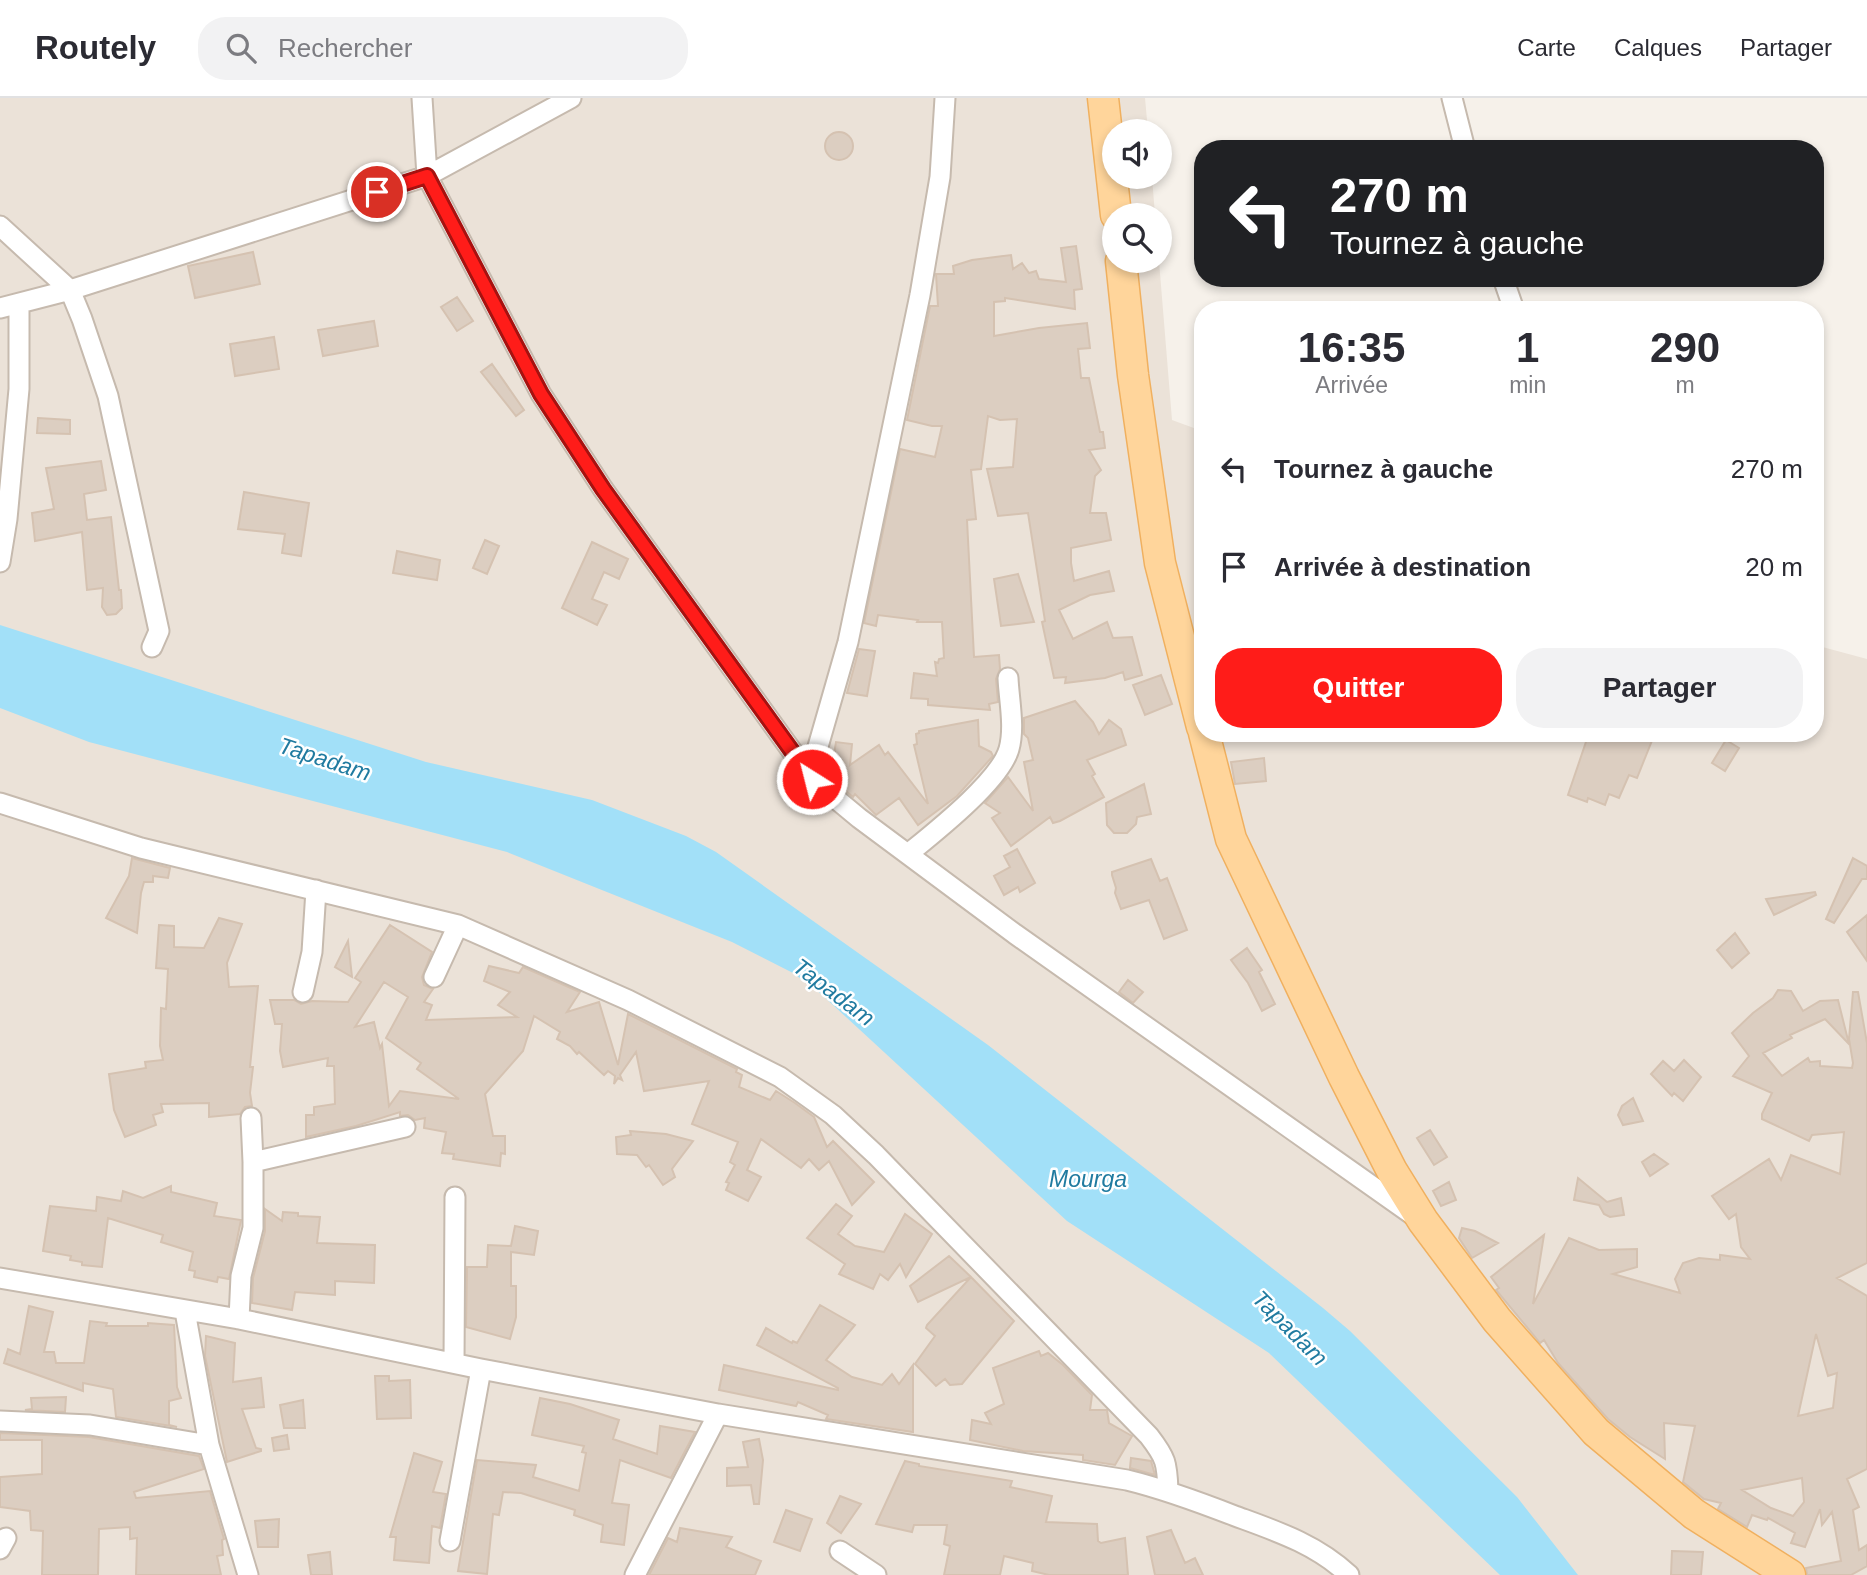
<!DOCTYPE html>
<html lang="fr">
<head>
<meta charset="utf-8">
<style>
  :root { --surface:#fff; --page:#f2f2f3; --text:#2b2b33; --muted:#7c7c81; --line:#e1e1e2; --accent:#ff1c19 }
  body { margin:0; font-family:Helvetica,sans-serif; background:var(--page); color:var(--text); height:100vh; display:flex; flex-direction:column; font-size:26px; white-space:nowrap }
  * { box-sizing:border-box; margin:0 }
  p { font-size:23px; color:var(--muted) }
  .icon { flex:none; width:38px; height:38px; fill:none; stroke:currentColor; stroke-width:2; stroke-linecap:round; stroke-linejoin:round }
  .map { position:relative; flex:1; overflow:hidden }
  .details { position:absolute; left:1194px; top:203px; width:630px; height:441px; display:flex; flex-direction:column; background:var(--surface); border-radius:28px; box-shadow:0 4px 10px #0003 }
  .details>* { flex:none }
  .hud { position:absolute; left:1194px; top:42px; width:630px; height:147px; border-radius:28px; box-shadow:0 4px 10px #0003; background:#202124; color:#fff; overflow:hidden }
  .buttons { position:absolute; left:1102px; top:21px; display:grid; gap:14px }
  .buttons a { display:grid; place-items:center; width:70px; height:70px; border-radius:50%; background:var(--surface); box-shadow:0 4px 10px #0003; font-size:35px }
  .pin { position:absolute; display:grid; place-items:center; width:60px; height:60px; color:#fff; margin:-30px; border:4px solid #fff; border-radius:50%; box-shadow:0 2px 7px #0007 }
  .me { position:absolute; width:77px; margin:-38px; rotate:324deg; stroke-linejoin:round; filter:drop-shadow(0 0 5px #0008) }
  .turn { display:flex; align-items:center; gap:24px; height:147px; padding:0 21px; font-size:32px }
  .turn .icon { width:91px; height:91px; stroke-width:2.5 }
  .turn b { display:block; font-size:49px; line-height:60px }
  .eta { display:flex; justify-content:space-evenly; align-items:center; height:119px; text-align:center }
  .eta b { font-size:42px; font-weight:600; line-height:49px }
  .cta { display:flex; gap:14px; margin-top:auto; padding:14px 21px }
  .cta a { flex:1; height:80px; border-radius:28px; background:var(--accent); color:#fff; font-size:28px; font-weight:600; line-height:80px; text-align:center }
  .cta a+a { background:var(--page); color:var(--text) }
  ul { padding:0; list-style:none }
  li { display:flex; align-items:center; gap:21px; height:98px; padding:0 21px }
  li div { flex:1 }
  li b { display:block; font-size:26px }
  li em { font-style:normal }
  header { display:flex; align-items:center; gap:42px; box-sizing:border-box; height:98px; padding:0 35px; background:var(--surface); border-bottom:2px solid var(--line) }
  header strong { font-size:33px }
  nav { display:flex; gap:38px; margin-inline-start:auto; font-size:24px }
  .search { width:490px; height:63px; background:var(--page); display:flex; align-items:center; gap:18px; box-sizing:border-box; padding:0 24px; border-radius:28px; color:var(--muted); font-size:26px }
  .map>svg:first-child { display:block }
</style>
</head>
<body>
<header>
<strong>Routely</strong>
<div class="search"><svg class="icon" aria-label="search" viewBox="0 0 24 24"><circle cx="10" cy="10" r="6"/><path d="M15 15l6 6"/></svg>Rechercher</div>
<nav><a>Carte</a><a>Calques</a><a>Partager</a></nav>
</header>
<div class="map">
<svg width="1867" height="1477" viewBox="0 0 1867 1477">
  <rect width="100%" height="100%" fill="#f6f1ea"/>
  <path fill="#ebe2d8" d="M0,0H1145L1148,33H1115V79H1152L1155,117H1115V163H1159L1172,322L1202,333V635H1815V547L1867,561V1477H0Z"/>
  <path fill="#a2e0f8" d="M0,527L426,664L592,702L686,738L716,754L988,947L1323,1210L1350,1233L1517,1399L1578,1477H1500L1269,1255L1067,1123L820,895L793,875L732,844L507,754L89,644L0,610Z"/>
  <path fill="#dccec1" stroke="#d5c2b1" stroke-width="2" fill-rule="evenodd" d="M825 48a14 14 0 1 1 28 0a14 14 0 1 1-28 0Z
    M1076,148L1082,191L1074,192L1075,211L1005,200V203L994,204V238L1039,230L1087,225L1090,250L1078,251L1081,280H1089L1100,334H1103L1105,350L1089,352L1101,372L1095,378L1090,415H1106L1111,442L1071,450V465L1074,483L1109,473L1114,493L1090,497L1059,512L1073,541L1107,524L1113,540L1132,539L1142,577L1125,582L1123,574L1105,580L1065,585L1066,579L1054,580L1042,524L1045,523L1028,415L998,418L987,371L1013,369L1017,321L1000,322L988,318L981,371L971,372L976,421L967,422L974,559L999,557L1000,571L996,581L998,604L989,606L990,612L928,607V601L911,600L914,575L937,578L935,564L938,565L939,561L944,560L942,524H917L918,522L878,517L876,528L864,525L900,351L935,359L942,328H932L907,322L930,208H938L936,176H954L953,168L972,162L1011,157L1013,171L1022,165L1029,175L1036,173L1039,181L1066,184L1061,150Z
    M253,154L260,186L195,200L188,168Z
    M457,199L473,223L457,233L441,209Z
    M374,223L378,248L323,258L318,232Z
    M274,239L279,271L235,278L230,246Z
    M492,266L524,312L516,318L481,274Z
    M38,320L70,322V336L37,335Z
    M101,363L106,392L84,396L87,422L111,419L119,492H121L122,510L116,516L107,517L102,509L103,490L87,492L82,434L35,443L32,415L54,411L46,370Z
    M244,394L309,405L301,458L282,455L285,436L238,431Z
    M485,442L499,448L487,476L473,470Z
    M592,444L628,461L619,481L604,474L592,501L607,507L597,527L562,510Z
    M397,453L440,462L437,482L393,475Z
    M1018,476L1034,524L1001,528L994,481Z
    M859,551L875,553L867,598L847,595Z
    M1161,577L1172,606L1145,617L1133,587Z
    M1075,603L1093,624L1099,636L1109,622L1121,631L1126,647L1087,662L1095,676L1092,678L1104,699L1060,723L1053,725L1050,719L1011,748L992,720L1000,715L985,705L1008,679L1033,713L1024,664L1033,662L1028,640L1024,636V620Z
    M978,622L979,648L991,654L993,658L957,698L918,727L899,700L876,717L855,696L853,699L830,680L836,644L852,646L850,667L879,647L885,657L888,654L928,706L914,647L917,646L916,636L919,635V633Z
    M1589,635H1641L1653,640L1637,680L1629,677L1619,700L1609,696L1605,707L1588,700L1587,704L1568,697Z
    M1726,642L1739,650L1725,673L1712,665Z
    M1264,660L1266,683L1235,686L1231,664Z
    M1144,686L1151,716L1137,719L1136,726L1127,735H1114L1107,727L1106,705Z
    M1017,751L1035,785L1020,794L1018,789L1004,797L994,778L1010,769L1004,758Z
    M132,760L170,770L168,780L153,778V784H144L141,795L137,835L106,820L129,778Z
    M1853,760L1867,768V781H1862L1834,825L1826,821Z
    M1151,761L1160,783L1167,780L1187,832L1164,841L1149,802L1121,811L1115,795L1116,790L1112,777V774Z
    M1815,794L1816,797L1774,817L1766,801Z
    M1867,817V863L1847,834Z
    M219,820L242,826L227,865L229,889L258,888L250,969H253L250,995L252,1008L245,1009L240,1016L209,1019V1005L161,1006L163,1014L153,1017L156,1027L125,1039L114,1012L109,976L146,970L145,964L163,962L160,948L161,910L166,911L168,871L156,870L159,827L174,828V849L204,850Z
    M390,827L432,854L422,879L424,887L433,891L424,904L432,907L426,922L517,919L498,907L510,894L484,883L489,868L519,875L523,869L580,894L567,914L599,904L618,967L628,916L737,971L736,974L742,977L739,989L770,1002L776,993L795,1005L814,1019L827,1049L833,1043L874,1084L852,1107L829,1063L819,1072L809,1061L801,1070L761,1041L747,1072L761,1079L748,1103L726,1092L729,1085L726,1084L735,1067L730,1064L738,1044L692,1026L709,983L644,993L636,954L620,977L622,982L618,980L614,986L615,978L608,973L604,977L579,954L577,956L570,948L557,941L560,934L534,918L523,953L485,996L493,1038H505V1056L501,1055L500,1068L453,1061L454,1056L442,1055L446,1034L424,1030L425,1020L415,1022L408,1017L400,1018V1014L356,1028L306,1039V1017H314V1009L335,1006L334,968H327L328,960L283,969L280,953L282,926H275L270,902H294L301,906L312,903L348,904L361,884L355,880ZM384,884L408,899L386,940L421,965L417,971L459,1001L400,993L389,1008L382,946L380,950L374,924L355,929Z
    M1735,835L1749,855L1732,870L1717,852Z
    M348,843L352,879L335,869Z
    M1247,850L1262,872L1259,874L1275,906L1262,913L1248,885L1231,862Z
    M1128,882L1143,894L1133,905L1119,894Z
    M1778,892L1791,893L1803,913L1820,903L1838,902L1849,946L1825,921L1790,937L1792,940L1763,955L1782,978L1808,960L1810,964L1820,963V968L1852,970L1853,965L1849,941L1853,894H1858L1867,945V1165L1837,1180L1867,1198V1371L1847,1381L1859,1409L1853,1412L1859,1452L1867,1447V1468L1851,1477H1807L1806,1470L1841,1463L1832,1414L1822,1427L1820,1411L1805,1449L1791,1445L1795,1435L1768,1420L1767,1422L1752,1417L1747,1429L1718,1411L1721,1405L1704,1401L1683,1384L1695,1328L1664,1325L1665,1361L1630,1339L1608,1321L1558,1265L1544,1242L1540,1245L1536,1240L1496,1192L1499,1190L1491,1179L1544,1137L1533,1206L1569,1140L1599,1152L1637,1151V1169L1613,1176L1680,1195L1675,1181L1683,1165L1699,1160L1720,1162V1157L1750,1161L1741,1149L1736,1116L1729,1121L1712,1098L1769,1061L1781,1082L1791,1057L1840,1076L1844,1034L1812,1037L1809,1043L1762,1021V1016L1772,995L1733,978L1749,958L1732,935L1753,915L1773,900ZM1816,1236L1828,1278L1837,1275L1833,1310L1798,1318ZM1802,1380L1804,1404L1793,1418L1771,1410L1742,1392Z
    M1684,962L1701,979L1683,1003L1674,995L1672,998L1651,976L1663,963L1674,973Z
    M1633,1000L1643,1023L1623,1027L1618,1017L1622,1008Z
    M1430,1032L1447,1059L1434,1067L1417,1040Z
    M630,1033L666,1036L693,1043L672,1071L675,1079L663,1087L649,1067L646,1069L637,1057L617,1056L616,1039L631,1037Z
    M1654,1056L1668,1066L1650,1078L1642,1064Z
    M1578,1080L1607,1104L1621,1100L1624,1117L1610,1119L1604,1116L1599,1107L1574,1102Z
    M1449,1084L1456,1102L1441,1108L1433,1093Z
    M171,1088V1094L217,1105L214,1118L241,1122L229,1181L218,1179L217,1184L194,1179L195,1173L189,1172L193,1154L161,1144L163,1137L108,1120L102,1169L82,1167V1164L70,1162L71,1158L43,1153L50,1108L96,1113L97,1099L121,1103L123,1093L143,1100Z
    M836,1106L852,1118L838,1136L855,1148L884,1154L905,1116L932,1136L906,1179L900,1166L888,1182L880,1176L873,1191L839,1176L845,1166L807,1140Z
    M265,1111L282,1123L283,1114L298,1115V1118L320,1119L317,1145L375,1147L374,1185L335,1183V1197L295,1194L292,1212L252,1205L253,1180L265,1133Z
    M515,1128L538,1133L534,1157L511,1154V1188H516V1219L510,1241L466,1229L467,1169H487L488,1147L511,1148Z
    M1462,1130L1475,1133L1498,1145L1472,1160L1459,1140Z
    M949,1158L971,1179L918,1204L910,1188Z
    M971,1179L1014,1223L962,1286L950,1287L945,1281L936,1288L915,1266L935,1238L926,1230L927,1227Z
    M820,1207L855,1227L826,1262L852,1279L882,1287L892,1276L899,1286L913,1267V1334L826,1321L828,1317L798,1304L796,1308L719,1292L724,1267L838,1292V1290L757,1247L766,1230L792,1245L793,1243L797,1245Z
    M29,1208L53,1214L44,1254H54L56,1265H84L90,1223L107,1225L106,1228H148V1225L174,1227L177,1289L181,1300L169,1303V1327L177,1329L116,1319L113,1291L83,1285V1293L4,1265L8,1251L20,1256Z
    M206,1238L235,1245L233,1284L261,1280L264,1309L242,1311L256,1350L261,1351V1353L227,1364L205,1258Z
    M1039,1253L1041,1258L1048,1255L1063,1267L1092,1297L1090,1312H1107L1109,1325L1132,1338L1115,1367L1083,1362V1357L1023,1353L970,1342L972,1322L991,1326L985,1315L1004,1306L993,1270Z
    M375,1278H389V1283L410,1282L411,1320L377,1321Z
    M66,1299L65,1314L25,1312L32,1311L31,1300Z
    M540,1300L570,1306L619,1322L613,1341L657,1356L660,1328L695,1334L671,1380L620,1362L612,1405L629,1407L624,1447L601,1444L603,1427L574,1417L575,1412L521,1395L503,1394L499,1417L493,1416L487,1476L458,1473L477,1362L536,1367L533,1379L579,1393L586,1355L582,1354L584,1348L532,1337Z
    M303,1302L305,1330H284L280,1307Z
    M0,1335L89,1339L199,1358L204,1371L134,1394L136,1400L210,1393L224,1441L222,1442L223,1457L217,1458L221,1477H136L137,1440L130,1441V1429L99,1431L98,1477H42L43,1433L31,1432L30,1413L0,1409V1379L42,1376V1342H0Z
    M287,1337L289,1351L274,1353L272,1340Z
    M759,1341L763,1362L759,1406H754L751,1387L727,1388V1370L748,1369L743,1344Z
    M414,1355L442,1364L433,1394L446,1396L440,1430L432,1428L429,1465L394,1462L396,1439H390Z
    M1131,1360L1151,1363L1155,1377L1130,1370Z
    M905,1363L919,1366V1368L1012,1383L1010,1389L1052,1398L1046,1424L1097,1426L1098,1443L1101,1445L1125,1440L1128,1477H1049L1032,1473L1033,1465L1004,1458L1000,1477H944L950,1448L944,1446L947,1427H914L912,1434L876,1426Z
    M840,1398L861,1406L841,1435L827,1425Z
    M786,1412L812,1421L800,1453L774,1444Z
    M279,1421L278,1449H258L255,1423Z
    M680,1430L732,1439L726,1449L761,1463L755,1477H649L668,1440L677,1444Z
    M1171,1432L1185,1465L1195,1460L1203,1477H1155L1147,1439Z
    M1672,1453L1703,1454L1701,1477H1671Z
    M330,1454L332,1477H311L308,1457Z"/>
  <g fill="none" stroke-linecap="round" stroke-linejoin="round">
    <defs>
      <path id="minor" d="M422,0L427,78L541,296L603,391L812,681L859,720L1015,836L1413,1117
        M1452,0L1465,51
        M0,128L70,192L82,221L108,298L159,533L152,549
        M1503,180L1514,212
        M0,210L70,192L427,78L571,0
        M0,464L7,421L19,291V206
        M812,681L813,666L848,544L920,197L940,79L945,0
        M0,705L141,750L458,827L628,902L780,979L833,1017L876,1057L1149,1338C1166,1360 1167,1365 1168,1392
        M908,756C935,734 1000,683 1009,651C1015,629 1009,602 1008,580
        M434,879L458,827
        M303,894L312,854L316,792
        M251,1020L253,1064
        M0,1180L239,1221L481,1271L718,1316L1127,1382C1164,1391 1199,1404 1235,1418C1276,1433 1316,1446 1349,1477
        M185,1213L209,1347L248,1477
        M239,1221L241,1178L253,1130V1064L405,1029
        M454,1265L455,1099
        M0,1323L90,1327L209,1347
        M450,1443L481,1271
        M0,1451L6,1440
        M840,1453L876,1477
        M635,1477L718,1316"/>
      <path id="primary" d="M1103,0L1116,117
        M1121,163L1133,277L1160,465L1202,629
        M1204,635L1231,741L1344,979L1392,1073L1423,1123L1497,1222L1596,1334L1694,1416L1790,1477"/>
    </defs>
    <use href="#minor" stroke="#c6baae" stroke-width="23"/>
    <use href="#primary" stroke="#f0b05f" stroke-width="33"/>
    <use href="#minor" stroke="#fff" stroke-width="19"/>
    <use href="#primary" stroke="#ffd59b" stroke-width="30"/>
  </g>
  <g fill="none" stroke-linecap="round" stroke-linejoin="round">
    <defs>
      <path id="route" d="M377,94L427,78L541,296L603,391L812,681"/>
    </defs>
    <use href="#route" stroke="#a61210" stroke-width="18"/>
    <use href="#route" stroke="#ff1c19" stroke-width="12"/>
  </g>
  <g text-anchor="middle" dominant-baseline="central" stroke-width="5" stroke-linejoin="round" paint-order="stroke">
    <g font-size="23" font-style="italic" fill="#207ba0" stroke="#fff">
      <text transform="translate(325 661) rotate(18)">Tapadam</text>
      <text transform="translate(834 894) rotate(37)">Tapadam</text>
      <text x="1088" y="1081">Mourga</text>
      <text transform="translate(1290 1230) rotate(45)">Tapadam</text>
    </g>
  </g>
</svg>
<div class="buttons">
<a><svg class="icon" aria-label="sound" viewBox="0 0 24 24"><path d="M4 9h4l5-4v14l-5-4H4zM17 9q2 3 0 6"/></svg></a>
<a><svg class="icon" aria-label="search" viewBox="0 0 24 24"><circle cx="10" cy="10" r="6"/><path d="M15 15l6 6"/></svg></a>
</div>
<div class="pin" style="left:377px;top:94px;background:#d93025"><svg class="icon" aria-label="arrive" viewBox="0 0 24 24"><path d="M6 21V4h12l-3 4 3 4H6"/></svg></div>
<svg class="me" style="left:812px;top:681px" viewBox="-20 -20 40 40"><circle r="17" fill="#ff1c19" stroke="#fff" stroke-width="3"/><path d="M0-11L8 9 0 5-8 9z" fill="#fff"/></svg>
<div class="hud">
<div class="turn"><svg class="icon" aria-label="left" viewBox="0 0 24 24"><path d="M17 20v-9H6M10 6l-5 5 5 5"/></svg><div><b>270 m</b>Tournez à gauche</div></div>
</div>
<section class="details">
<div class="eta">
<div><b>16:35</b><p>Arrivée</p></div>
<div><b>1</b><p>min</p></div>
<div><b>290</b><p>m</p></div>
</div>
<ul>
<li><svg class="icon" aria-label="left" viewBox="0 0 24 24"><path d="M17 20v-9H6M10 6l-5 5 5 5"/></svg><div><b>Tournez à gauche</b></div><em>270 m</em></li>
<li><svg class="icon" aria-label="arrive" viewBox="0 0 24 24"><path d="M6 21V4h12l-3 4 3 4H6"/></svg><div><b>Arrivée à destination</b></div><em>20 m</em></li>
</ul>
<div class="cta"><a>Quitter</a><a>Partager</a></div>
</section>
</div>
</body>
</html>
